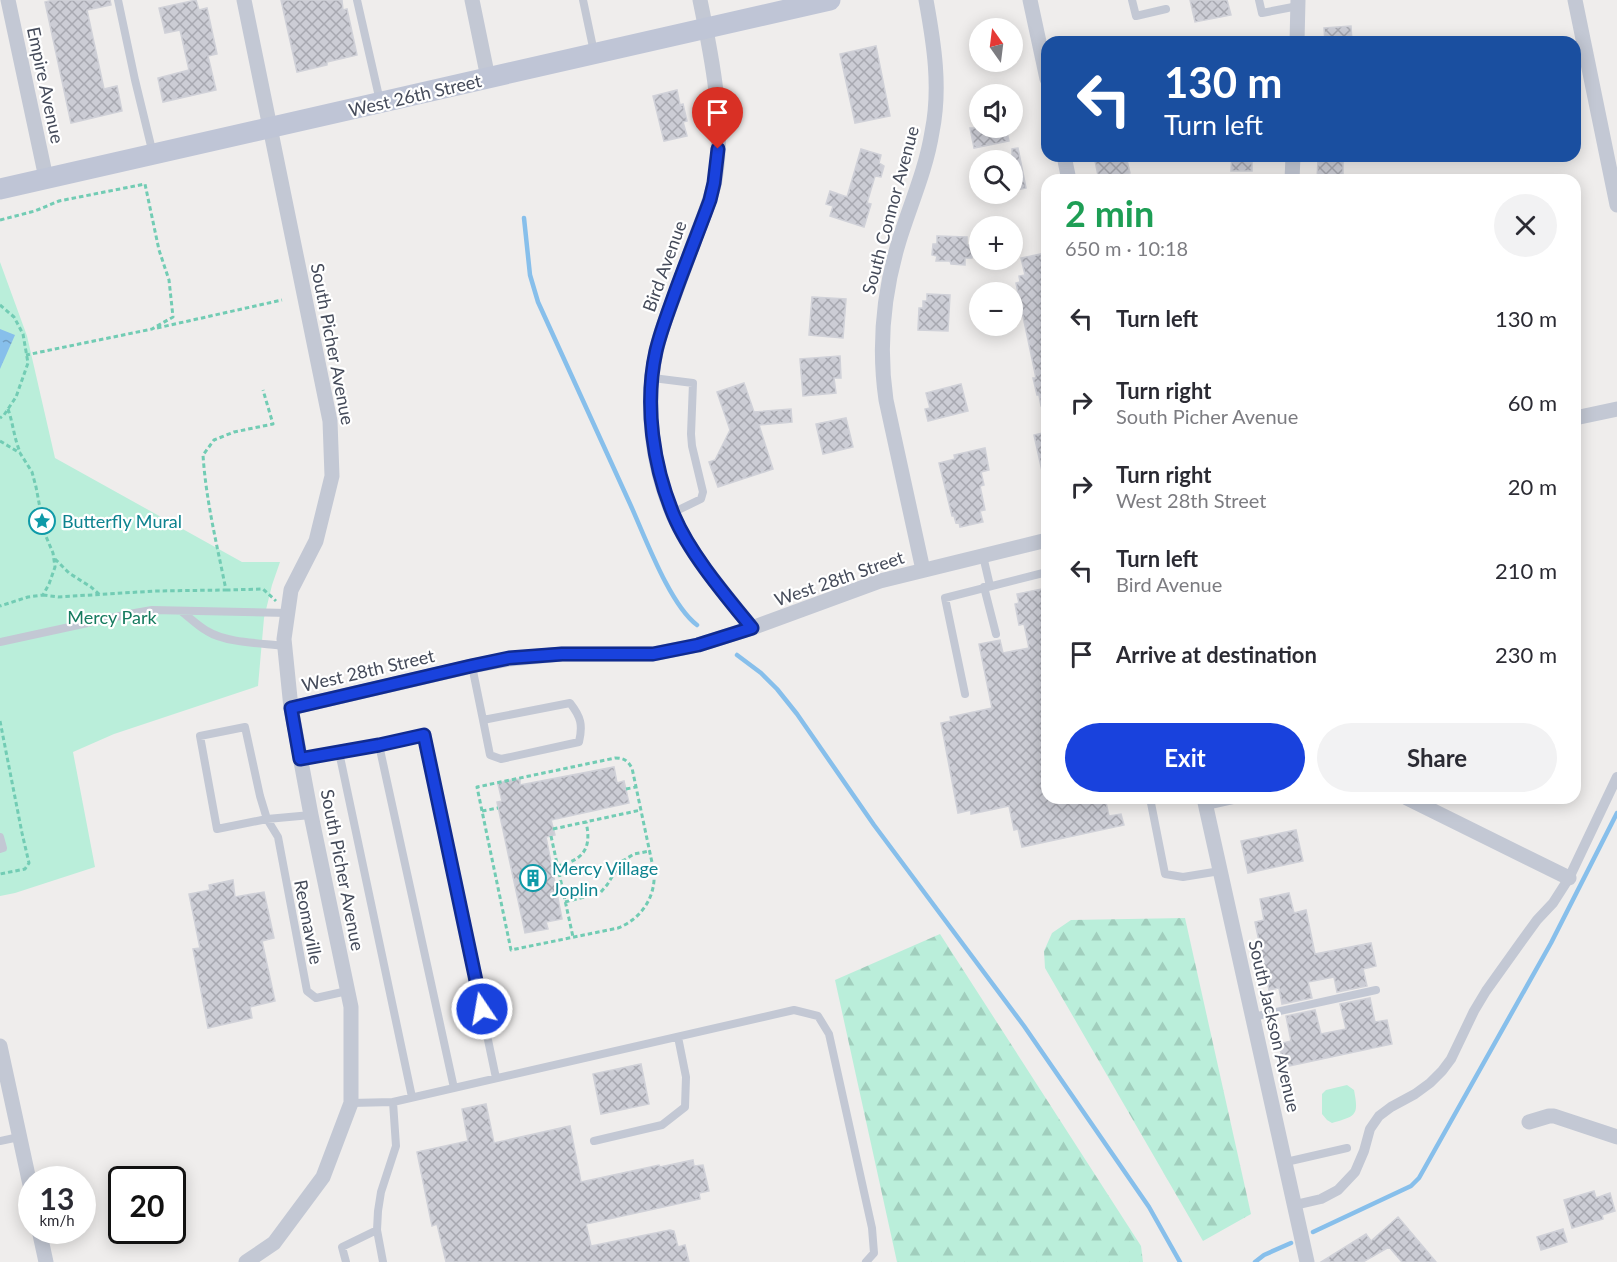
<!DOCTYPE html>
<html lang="en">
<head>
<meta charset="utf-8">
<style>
  :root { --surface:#fff; --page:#f2f2f3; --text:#2b2b33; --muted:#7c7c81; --accent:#1942dd }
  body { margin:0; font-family:Lato,sans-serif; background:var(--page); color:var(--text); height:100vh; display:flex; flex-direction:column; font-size:22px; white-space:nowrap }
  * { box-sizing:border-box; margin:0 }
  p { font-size:20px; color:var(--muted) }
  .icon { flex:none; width:33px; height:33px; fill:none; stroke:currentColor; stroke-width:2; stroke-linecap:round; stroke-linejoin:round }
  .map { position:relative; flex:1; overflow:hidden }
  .side { position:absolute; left:1041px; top:174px; width:540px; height:630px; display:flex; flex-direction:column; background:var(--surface); border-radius:18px; box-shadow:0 3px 15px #0003 }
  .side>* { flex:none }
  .banner { position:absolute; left:1041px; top:36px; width:540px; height:126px; border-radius:18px; box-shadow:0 3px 15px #0003; background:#1a4fa0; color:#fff; overflow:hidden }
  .needle { width:39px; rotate:346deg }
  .tools { position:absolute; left:969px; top:18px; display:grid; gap:12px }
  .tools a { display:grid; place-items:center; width:54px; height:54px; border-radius:50%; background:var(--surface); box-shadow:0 3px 15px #0003; font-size:30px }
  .speed { position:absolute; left:18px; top:1166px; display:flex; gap:12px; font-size:30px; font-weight:700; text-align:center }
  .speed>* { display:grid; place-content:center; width:78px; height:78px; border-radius:50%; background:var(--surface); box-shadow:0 3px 15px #0003; line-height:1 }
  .speed small { font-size:15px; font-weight:400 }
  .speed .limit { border:3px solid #111; border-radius:9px; background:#fff; color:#111 }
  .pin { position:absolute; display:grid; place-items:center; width:51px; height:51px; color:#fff; margin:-62px -26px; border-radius:50% 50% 50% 0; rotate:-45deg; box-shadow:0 0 6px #0007 }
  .pin .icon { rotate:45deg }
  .me { position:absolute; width:66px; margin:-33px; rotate:348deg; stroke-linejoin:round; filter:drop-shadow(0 0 4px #0008) }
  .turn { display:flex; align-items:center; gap:21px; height:126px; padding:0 24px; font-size:27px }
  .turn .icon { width:78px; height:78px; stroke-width:2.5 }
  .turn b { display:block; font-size:42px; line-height:51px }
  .round { display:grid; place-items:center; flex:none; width:63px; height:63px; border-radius:32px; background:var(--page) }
  .headline { display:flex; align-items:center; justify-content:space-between; height:102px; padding:0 24px }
  h1 { font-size:36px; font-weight:700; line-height:45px; color:#1e9e55 }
  .cta { display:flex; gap:12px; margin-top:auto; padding:12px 24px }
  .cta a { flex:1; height:69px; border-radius:36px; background:var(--accent); color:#fff; font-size:24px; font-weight:700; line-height:69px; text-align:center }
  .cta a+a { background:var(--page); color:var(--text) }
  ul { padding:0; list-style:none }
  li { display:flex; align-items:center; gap:18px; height:84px; padding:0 24px }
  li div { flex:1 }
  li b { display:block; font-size:22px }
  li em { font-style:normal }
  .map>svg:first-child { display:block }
</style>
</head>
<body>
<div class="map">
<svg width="1617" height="1262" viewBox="0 0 1617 1262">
  <defs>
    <pattern id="forest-firs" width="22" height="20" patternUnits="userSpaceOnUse" patternTransform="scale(1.5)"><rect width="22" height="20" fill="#baeeda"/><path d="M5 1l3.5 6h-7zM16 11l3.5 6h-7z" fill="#a1cebd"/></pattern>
    <pattern id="water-ripples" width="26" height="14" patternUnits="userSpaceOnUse" patternTransform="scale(1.5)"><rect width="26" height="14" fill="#87bfeb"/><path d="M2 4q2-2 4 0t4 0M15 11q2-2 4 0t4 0" fill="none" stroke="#709dc1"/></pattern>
    <pattern id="building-cross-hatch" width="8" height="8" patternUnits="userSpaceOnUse" patternTransform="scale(1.5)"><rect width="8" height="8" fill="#cccdd5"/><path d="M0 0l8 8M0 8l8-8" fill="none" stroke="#a7a8b0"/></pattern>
  </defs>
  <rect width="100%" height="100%" fill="#efedec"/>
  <path fill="url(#forest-firs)" d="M1185,918L1251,1214L1203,1241L1045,968L1044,951L1052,933L1071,920Z
    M940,934L1141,1246L1143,1262H897L835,980Z"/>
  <path fill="#baeeda" d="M0,262L27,336L55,458L242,562H280L272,585L264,618L258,686L114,734L73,752L95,867L15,893L0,896Z
    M1347,1085L1354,1090C1359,1116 1356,1116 1332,1123L1327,1120L1322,1114V1094L1326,1090Z"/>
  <path fill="url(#water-ripples)" d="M0,329L15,335L0,369Z"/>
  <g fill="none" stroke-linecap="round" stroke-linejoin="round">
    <path stroke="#87bfeb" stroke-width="4.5" d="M524,218L530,275L538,302C569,370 600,438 631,506C645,537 670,605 697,625
      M737,655L761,673L777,689L797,714L874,825L1024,1026L1149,1207L1180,1262
      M1313,1232L1411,1186L1419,1178L1551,943L1617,813
      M1255,1262L1264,1255L1291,1243"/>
  </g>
  <path fill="url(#building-cross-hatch)" stroke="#d0d1d8" stroke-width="1.5" d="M53,0H110L111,5L87,10L104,89L117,86L122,111L71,123L45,2Z
    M196,0L199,10L207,8L217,54L208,56L216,90L163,102L158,78L189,70L180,30L165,33L159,8Z
    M281,0H342L343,10L347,9L357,55L327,62V65L297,72Z
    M1190,0H1227L1231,15L1195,22Z
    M1351,26L1352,42H1325L1324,28Z
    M876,46L890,116L855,123L840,54Z
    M677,90L680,105L683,104L687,121L683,122L687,136L664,141L653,96Z
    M970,128H1006L1009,141L974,148Z
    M1018,148L1026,188L1012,191V149Z
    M861,149L881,155L879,163L884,166L881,177L875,176L867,203L871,204L864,227L830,216L833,206L826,204L830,191L847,197Z
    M1094,156H1126L1130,173L1099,180Z
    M1232,156H1252V171H1231Z
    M1318,160L1343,161V180H1317Z
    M937,236L967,237V245H973L972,258H965V265L951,264L950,261H936L937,256L932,255L933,244H937Z
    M1041,254L1044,270L1047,269V405L1041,406L1039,395H1037L1033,378H1036L1016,283L1020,282L1019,276L1025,275L1021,258Z
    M927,294L950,295L948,331L918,330L919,308H923V301H927Z
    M812,297L846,299L843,338L809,335Z
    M840,356L841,378H834L836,393L803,396L800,359Z
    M744,383L754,412L791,409L792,422L759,425L773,469L718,487L709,462L715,460L730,430L717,392Z
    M961,384L968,411L928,421L925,409L930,408L926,393Z
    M846,418L853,447L823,454L816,424Z
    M1047,432V471H1042L1034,435Z
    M985,448L989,470L981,472L984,485L980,486L985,510L980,511L983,522L960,527L959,522L956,523L954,516H952L939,463L955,459L954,455Z
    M1047,588V798H1105L1109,816L1121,814L1124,825L1022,847L1018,829L1014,830L1009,806L971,814V810L958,813L941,723L951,721L950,717L992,708L979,644L1000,640L1003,653L1029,648L1024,624L1019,625L1015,604L1019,603L1017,594Z
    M614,767L617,783L624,781L629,803L551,820L555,835L546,837L562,919L546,922L548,929L525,933L497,802L502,801L498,784L505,781L520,779V785Z
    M1296,830L1303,861L1248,873L1241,841Z
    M233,880L235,897L264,892L274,938L262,941L275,1001L250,1007L252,1018L208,1028L193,949L200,948L189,894L210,890L209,885Z
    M1289,893L1294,913L1306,910L1315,954L1371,943L1376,966L1363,969L1367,986L1337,992L1334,977L1308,982L1312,998L1282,1004L1279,988L1269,990L1255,922L1264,920L1260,899Z
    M1370,998L1375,1022L1387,1020L1392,1044L1284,1067L1279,1044L1291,1041L1286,1016L1315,1010L1321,1034L1346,1029L1340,1004Z
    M641,1064L649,1104L601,1114L593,1074Z
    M486,1104L494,1143L570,1126L581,1182L659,1165L660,1167L693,1160L694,1166L703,1165L709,1191L699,1193L700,1199L586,1224L591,1246L670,1230L674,1231L678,1247L685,1245L689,1262H446L437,1224L432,1226L417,1152L468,1141L462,1109Z
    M1594,1191L1596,1198L1610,1193L1615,1211L1602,1215L1603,1219L1572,1228L1564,1200Z
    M1398,1217L1436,1262H1402L1389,1247L1363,1262H1321L1366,1234L1371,1241Z
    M1563,1229L1567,1242L1541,1250L1537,1237Z"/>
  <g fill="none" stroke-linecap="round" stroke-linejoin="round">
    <path stroke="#72ccb4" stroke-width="3" stroke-dasharray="4.5 3" stroke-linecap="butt" d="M0,220L35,211L59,201L145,184L159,250L169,280L173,317L152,329L26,355
      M0,305L14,317L23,334L28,363L16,397L4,415L0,418
      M157,328L282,300
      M8,409C13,423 14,438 20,452
      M0,441L20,453L32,472L36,487L45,534L53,553L55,567L49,584L43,595L28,597L0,606
      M55,559L69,573L91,587L100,595
      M226,590L263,589L276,601
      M43,595L58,597L155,591L226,590C217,545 206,501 203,455L214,440L234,432L273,424L263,390
      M0,721L22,833L29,863L25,869L0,874
      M615,758C624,758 627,760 632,768L654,872C656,897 641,919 618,928L511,950L477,787Z
      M626,789L636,787
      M482,811L498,808
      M553,829L641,810
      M551,836L573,937
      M557,866C584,860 592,848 586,822
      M565,902L600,893L607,885L621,862L634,854L650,851"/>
    <path stroke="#c3c8d4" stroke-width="8" d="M118,0L135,80L153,154
      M357,0L380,101
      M583,0L594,52
      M1132,0L1136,16L1166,9
      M1259,0L1262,13L1298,6
      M653,378L693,383L691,434L692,446L703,492L701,499L672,513
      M983,556L990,586
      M984,587L996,634
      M181,611C189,617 198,626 207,631C226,643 262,643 285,646
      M0,642L129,614L152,610L288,613
      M472,666L483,720
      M965,694L945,598L1047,572
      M570,703C581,717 583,725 579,742L501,759L490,755L483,720Z
      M379,745L454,1088
      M339,752L412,1097
      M300,759L379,745L424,735L496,1078
      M1150,798L1165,874L1183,877L1220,871
      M1206,806L1242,798
      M311,815L267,819L217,829L200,736L245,727L260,796L267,819L278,837L307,991L316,998L347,991
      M0,837L3,848L0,849
      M1253,1017L1376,990
      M393,1102L794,1010L818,1016L829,1034L872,1228L874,1253L866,1262
      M351,1103L393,1102L396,1146L381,1192L378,1211L377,1230L383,1262
      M0,1141L19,1137
      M594,1141L662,1125L685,1107L686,1077L678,1037
      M1286,1162L1347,1148
      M346,1262L342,1247L377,1230"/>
    <path stroke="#c3c8d4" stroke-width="10" d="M1295,1205L1321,1199L1338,1190L1355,1172L1364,1151L1370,1129L1379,1116L1391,1107L1415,1094L1430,1083L1442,1071L1451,1059L1474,1011L1486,991L1521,942L1537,920L1553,903L1569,878L1617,777"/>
    <path stroke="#c3c8d4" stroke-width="15" d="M8,0L46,178
      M244,0L330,421L332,476L316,541L291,590L284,639L291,708L311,815L351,1007V1103L323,1177L274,1243L246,1262
      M472,0L488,78
      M700,0C712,58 725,121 715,180C711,200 703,218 696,236C686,265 675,293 665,321C642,383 648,457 674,517C691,556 726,595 752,628
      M1030,0L1047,79
      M1575,0L1617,205
      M1297,42L1298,0
      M1064,156L1069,180
      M1292,180L1293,156
      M1575,418L1617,409
      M923,570L886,400C878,345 883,294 899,241C910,205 926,170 932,132C941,88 934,44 926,0
      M291,708L472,666L509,659L562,654H653L698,645L752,628L880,581L1047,540
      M1204,798L1307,1262
      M1407,798L1569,878
      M0,1046L32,1194
      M1529,1122L1549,1116H1554L1617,1137
      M39,1230L46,1262"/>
    <path stroke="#bfc5d6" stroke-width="21" d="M0,189L830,0"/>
  </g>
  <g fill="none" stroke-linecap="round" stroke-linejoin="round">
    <defs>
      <path id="route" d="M482,1009L424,735L379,745L300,759L291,708L471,666L509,658L562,654H653L698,645L752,628C726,596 690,554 674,516C653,466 644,405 656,351C661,330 669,310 676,290C687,260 699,230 710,200L714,183L718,149"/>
    </defs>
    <use href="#route" stroke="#102b90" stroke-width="15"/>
    <use href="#route" stroke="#1942dd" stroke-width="10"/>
  </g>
  <defs>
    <symbol id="sight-ring" viewBox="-11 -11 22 22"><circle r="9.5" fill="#fff" stroke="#0f9aa8" stroke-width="1.5"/><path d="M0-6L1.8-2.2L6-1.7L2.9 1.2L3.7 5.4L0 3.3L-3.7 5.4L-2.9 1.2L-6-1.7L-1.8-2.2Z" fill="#0f9aa8"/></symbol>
    <symbol id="building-ring" viewBox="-11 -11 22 22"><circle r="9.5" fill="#fff" stroke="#0f9aa8" stroke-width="1.5"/><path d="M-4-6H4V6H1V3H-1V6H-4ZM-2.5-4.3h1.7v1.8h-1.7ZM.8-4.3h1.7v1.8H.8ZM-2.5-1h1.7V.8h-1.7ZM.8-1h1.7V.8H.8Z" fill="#0f9aa8"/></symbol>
  </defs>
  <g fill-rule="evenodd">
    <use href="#sight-ring" x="27" y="506" width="30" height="30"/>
    <use href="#building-ring" x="518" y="863" width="30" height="30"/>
  </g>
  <g text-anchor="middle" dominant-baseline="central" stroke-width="4.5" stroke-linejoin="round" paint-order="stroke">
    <g font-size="18" fill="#454b5a" stroke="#fff">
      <text transform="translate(46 85) rotate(78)">Empire Avenue</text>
      <text transform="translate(415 95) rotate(-13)">West 26th Street</text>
      <text transform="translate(890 210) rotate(-75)">South Connor Avenue</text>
      <text transform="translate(664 266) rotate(-70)">Bird Avenue</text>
      <text transform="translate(333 344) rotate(79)">South Picher Avenue</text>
      <text transform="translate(839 578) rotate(-19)">West 28th Street</text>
      <text transform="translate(368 670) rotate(-13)">West 28th Street</text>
      <text transform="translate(343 870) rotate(79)">South Picher Avenue</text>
      <text transform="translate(309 922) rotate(79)">Reomaville</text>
      <text transform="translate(1275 1026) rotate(77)">South Jackson Avenue</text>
    </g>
    <g font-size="18" fill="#0d838f" stroke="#fff" text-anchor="start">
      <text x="62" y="521">Butterfly Mural</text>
      <text x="552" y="868">Mercy Village<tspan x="552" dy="21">Joplin</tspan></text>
    </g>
    <g font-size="18" fill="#167b5f" stroke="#fff">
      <text x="112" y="617">Mercy Park</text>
    </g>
  </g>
</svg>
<div class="tools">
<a><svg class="needle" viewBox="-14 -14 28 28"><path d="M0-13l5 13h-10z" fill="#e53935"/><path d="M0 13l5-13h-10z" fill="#7c7c81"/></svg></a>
<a><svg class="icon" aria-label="sound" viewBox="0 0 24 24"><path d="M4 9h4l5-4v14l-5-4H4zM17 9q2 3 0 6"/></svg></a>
<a><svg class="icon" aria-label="search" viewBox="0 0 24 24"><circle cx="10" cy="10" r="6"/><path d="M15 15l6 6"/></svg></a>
<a>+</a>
<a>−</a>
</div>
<div class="speed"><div>13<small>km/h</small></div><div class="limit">20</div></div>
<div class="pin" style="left:718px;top:149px;background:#d93025"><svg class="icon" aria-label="arrive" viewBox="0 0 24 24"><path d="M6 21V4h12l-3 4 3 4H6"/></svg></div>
<svg class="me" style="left:482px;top:1009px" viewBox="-20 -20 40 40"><circle r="17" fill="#1942dd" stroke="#fff" stroke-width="3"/><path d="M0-11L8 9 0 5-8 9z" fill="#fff"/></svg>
<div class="banner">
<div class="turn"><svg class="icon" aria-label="left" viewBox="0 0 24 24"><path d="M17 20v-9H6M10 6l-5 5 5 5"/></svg><div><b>130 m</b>Turn left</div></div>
</div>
<section class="side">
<div class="headline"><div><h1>2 min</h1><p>650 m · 10:18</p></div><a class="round"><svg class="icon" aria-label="close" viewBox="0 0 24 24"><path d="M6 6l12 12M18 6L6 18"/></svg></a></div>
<ul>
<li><svg class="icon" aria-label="left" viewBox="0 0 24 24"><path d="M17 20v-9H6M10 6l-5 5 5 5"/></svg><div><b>Turn left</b></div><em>130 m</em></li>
<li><svg class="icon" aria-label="right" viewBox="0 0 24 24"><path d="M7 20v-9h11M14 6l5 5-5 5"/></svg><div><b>Turn right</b><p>South Picher Avenue</p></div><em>60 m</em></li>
<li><svg class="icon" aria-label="right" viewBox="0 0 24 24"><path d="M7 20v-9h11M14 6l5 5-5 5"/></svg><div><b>Turn right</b><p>West 28th Street</p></div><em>20 m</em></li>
<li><svg class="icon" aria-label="left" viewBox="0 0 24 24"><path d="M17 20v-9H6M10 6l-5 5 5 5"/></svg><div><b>Turn left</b><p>Bird Avenue</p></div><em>210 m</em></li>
<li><svg class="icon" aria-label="arrive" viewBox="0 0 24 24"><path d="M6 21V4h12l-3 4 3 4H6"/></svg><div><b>Arrive at destination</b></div><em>230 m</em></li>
</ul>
<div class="cta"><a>Exit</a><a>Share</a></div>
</section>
</div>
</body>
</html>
